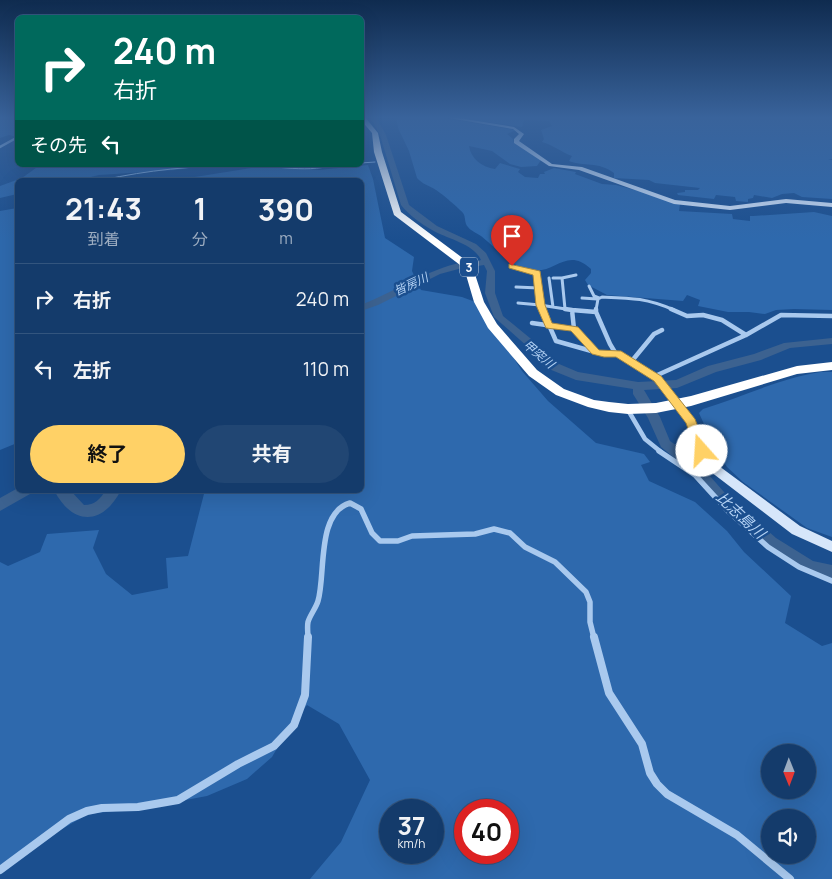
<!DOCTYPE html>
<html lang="ja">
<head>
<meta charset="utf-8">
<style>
  :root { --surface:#143b6b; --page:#214673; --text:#f1f3f6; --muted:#9dadc1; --line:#33557e; --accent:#ffd166 }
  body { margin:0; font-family:Manrope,"Noto Sans JP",sans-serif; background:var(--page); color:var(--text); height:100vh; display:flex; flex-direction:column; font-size:19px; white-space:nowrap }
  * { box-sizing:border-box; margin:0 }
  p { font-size:16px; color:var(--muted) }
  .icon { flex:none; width:28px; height:28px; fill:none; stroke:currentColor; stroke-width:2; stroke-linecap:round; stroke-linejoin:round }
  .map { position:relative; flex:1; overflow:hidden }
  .side { position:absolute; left:15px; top:178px; width:349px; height:315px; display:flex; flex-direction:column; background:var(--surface); border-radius:8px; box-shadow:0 5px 20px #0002,0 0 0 1px var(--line) }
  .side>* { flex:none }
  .banner { position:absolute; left:15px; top:15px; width:349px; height:152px; border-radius:8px; box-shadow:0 5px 20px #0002,0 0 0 1px var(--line); background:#00695c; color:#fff; overflow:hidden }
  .needle { width:32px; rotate:179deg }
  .buttons { position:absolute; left:761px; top:744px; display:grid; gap:10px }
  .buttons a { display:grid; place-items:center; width:55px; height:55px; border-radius:50%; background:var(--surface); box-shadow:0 5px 20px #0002,0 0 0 1px var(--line); font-size:25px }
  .speed { position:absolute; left:379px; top:799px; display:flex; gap:10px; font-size:25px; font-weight:700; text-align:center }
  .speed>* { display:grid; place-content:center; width:65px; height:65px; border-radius:50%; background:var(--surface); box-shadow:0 5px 20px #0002,0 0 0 1px var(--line); line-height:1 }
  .speed small { font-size:12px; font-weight:400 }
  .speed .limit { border:8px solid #d22; background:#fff; color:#111 }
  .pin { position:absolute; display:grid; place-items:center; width:42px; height:42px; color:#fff; margin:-51px -21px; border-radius:50% 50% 50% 0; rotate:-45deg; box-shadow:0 0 5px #0007 }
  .pin .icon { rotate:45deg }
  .me { position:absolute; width:55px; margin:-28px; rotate:341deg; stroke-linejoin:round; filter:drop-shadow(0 0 4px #0008) }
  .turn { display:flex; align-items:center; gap:18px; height:105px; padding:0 15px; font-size:22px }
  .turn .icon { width:65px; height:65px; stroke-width:2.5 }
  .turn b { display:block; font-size:35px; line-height:42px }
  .then { display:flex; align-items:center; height:48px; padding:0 15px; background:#0003; gap:10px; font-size:19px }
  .eta { display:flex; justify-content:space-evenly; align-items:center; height:85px; text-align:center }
  .eta b { font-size:30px; font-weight:700; line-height:35px }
  .action { display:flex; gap:10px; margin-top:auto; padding:10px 15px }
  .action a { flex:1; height:58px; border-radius:30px; background:var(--accent); color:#111; font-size:20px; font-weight:700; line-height:58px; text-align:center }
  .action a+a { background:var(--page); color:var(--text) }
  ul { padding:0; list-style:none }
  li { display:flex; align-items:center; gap:15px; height:70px; padding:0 15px; border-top:1px solid var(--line) }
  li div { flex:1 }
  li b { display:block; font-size:19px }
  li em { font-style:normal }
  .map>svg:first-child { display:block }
</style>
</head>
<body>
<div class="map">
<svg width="832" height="879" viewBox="0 0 832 879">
  <rect width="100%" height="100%" fill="#1b4f8f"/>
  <path fill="#2e69ad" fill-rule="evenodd" d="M0,117H17V137L9,135L0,138Z
    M396,117H437L516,130L507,134L513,139L514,143L541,160L537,166L521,167L510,164L492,151L469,146C471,159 482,167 495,169L500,163L520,169L518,172L525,177L538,178L540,174H545L544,172L554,168L576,172L575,174L602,184L616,185L639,191L642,188L680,204L679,211L732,214L733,219L750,221V216H753L814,212L832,216V310L794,309L776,310L765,314L749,312H728L698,306L700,300L687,295L683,301L607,295L588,285L585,280L591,273V269C566,246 555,275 531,270C508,266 498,249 481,236C477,233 471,231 468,227C464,223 466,217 463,213C460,209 441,193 436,190C430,186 422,184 417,178L409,151L398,128Z
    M452,117H832V159H828L832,160V199L802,197L794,193L782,194L772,198L754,195L753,198L748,199V202L736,201L735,197L716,195L714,199L678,195L677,193L685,192V190H698L700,188L655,183L649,180L614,178V173C598,161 584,167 569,161L572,156C561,152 555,146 542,142L544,139L541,130L552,126L549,121L524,120L522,127Z
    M40,165H212L175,170L99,175L78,180H18L17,194L0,198V186L22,178Z
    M271,165L319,170L368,165L373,179L385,238L414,257L412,271L421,290L462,297L478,303L522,371L548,401L596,443L644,454L650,462L641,465L649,481L695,502L727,531L744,552L791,596L785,623L822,646L832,643V879H310L341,842L370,780L339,724L307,705L292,723L272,757L247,779L207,796L143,808L88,814L0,865V562L8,566L40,552L47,534L99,530L93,548L106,574L132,595L168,588L166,558L188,556L205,490H361V180H176ZM770,752H808V790H770ZM390,810H432V852H390ZM465,810H508V852H465ZM770,818H808V855H770Z
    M17,208V443L0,450V211Z
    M821,372H832V537L807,528L743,482L727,467L716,451L699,413L703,409C742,397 781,378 821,372Z"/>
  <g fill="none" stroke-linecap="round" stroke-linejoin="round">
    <path stroke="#9cc4f0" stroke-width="1" d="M361,163L375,162
      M103,180C147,170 194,166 239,165C271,164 303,174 334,165"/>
    <path fill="#3c6290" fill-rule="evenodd" d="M370,117H376L386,135L409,205L437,226L476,244L486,253L495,271V293L503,316L536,343L552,361L578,372L638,382L676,380L708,366L754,354L784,343L832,338V344L790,348L761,360L716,372L677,388L644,390L660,417L670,441L693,457L724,492L776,538L813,561L832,565V579L805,572L766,548L714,500L683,465L661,447L648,418L633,394V389L576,380L544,367L528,347L494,317L485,293L487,271L484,265L472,267L468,264L481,260C473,243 447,239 432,230C421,224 409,215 401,205L380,135Z
      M463,262L467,265L466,267L440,274L378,305L361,311V305C396,291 426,270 463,262Z
      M18,488V490H32L30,494L0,511V498Z
      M54,490H70L84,505C95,505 100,499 106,490H121C103,526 72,526 54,490Z"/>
    <path stroke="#a9c9ee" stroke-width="2.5" d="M0,147L18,137"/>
    <path stroke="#a9c9ee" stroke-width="3" d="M512,266L537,273L540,305L572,310
      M549,278L553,307
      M553,278H562L565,309
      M562,278L576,275
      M589,286L594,296L599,298
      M516,287L539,288
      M582,298L597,299
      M518,303L540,305L542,310
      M572,310H575
      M596,310L598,299L602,297C631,298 646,298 674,310"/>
    <path stroke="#a9c9ee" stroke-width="4.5" d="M542,309L556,341L595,352
      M565,309L572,310L574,329L596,352L617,354L631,362L657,379L677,403
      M671,309L687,316L703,315L722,320L746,335
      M572,310L596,312V309
      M596,312L610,344L616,354
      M532,323L574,329
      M631,362L654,334L662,330
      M653,377L746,335L781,315L832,316
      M628,410L645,439L661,452"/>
    <path stroke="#a9c9ee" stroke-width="5.5" d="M659,451L695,475L728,511L768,547L799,567L832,581
      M308,638C308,633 307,627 308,622C310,615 316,608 318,601C326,574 316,513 350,503L361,509L372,533L380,541H398L412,536L475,534L494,529L510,533L525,547L555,562L586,592L590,602V622L594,638"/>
    <path stroke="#a9c9ee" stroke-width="8" d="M594,637L609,693L642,744L650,773L657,784L667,794L737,835L790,879
      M0,870L69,819L87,811L102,808L138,807L178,800L238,764L274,746L294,725L305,695L308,637"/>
    <path fill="#d6e6fa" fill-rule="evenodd" d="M443,117H453L514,127L524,134L519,141L552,164L582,167L675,200L730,206L786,199L832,203V207L786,203L730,210L674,204L579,170L549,166L514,143V139L519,134L513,129Z
      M677,401L680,402L694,419L705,449L719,466L800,526L832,541V552L792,534L711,472L697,454L687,423L672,404Z"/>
    <path fill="#fff" fill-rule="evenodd" d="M361,117H365L378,133L382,152L401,212L472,265L484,302L497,324L537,370L564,389L594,400L609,402L628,404L656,403L691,396L797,366L832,362V370L797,374L691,406L656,413L628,414L609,412L588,407L556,395L529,376L488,328L474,302L464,268L394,215L374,152L372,133L361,120Z"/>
  </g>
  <linearGradient id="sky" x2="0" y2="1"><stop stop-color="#0f2b4f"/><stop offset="0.49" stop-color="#39639b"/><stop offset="1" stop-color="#39639b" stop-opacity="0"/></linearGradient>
  <rect width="832" height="240" fill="url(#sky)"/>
  <path fill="#ffd166" stroke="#a68842" d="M509,264L540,271L545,305L552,323L578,327L599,350L621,351L661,376L695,419L707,451L706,454H697L686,423L654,381L616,357H604L592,354L571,331L546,328L536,305L533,275L509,268Z"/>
  <g text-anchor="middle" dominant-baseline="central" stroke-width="5" stroke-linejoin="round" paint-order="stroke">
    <rect fill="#1b4f8f" stroke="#bbcadd" stroke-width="1" x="460" y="257.5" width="18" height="19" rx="4"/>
    <g font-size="12" font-weight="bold" fill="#fff">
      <text x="469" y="267">3</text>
    </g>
    <g font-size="12" font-style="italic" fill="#b5d3f5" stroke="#1b4f8f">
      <text transform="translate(411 284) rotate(-25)">皆房川</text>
      <text transform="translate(539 354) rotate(40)">甲突川</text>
    </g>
    <g font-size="15" font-style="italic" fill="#b5d3f5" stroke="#1b4f8f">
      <text transform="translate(741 515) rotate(43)">比志島川</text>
    </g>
  </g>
</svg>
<div class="buttons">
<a><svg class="needle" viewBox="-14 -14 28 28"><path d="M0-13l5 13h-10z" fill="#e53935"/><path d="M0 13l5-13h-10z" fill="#9dadc1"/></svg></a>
<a><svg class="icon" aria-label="sound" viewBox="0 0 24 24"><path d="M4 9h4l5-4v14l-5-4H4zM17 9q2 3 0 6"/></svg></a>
</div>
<div class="speed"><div>37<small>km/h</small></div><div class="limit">40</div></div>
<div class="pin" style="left:512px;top:266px;background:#d93025"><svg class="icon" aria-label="arrive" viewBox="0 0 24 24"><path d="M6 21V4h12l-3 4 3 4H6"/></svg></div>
<svg class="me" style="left:702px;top:451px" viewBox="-20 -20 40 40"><circle r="19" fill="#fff"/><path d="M0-13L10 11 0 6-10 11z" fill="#ffd166"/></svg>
<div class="banner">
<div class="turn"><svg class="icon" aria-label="right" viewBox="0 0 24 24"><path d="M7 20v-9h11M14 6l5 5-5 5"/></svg><div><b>240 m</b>右折</div></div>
<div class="then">その先<svg class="icon" aria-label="left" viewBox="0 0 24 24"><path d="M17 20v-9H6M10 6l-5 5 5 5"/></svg></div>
</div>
<section class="side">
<div class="eta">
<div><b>21:43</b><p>到着</p></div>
<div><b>1</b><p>分</p></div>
<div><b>390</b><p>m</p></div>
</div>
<ul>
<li><svg class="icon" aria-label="right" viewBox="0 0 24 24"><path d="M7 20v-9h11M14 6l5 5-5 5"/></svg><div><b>右折</b></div><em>240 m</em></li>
<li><svg class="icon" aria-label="left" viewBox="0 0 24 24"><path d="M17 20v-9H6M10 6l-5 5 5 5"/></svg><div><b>左折</b></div><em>110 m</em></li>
</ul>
<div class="action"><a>終了</a><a>共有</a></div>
</section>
</div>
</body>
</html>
